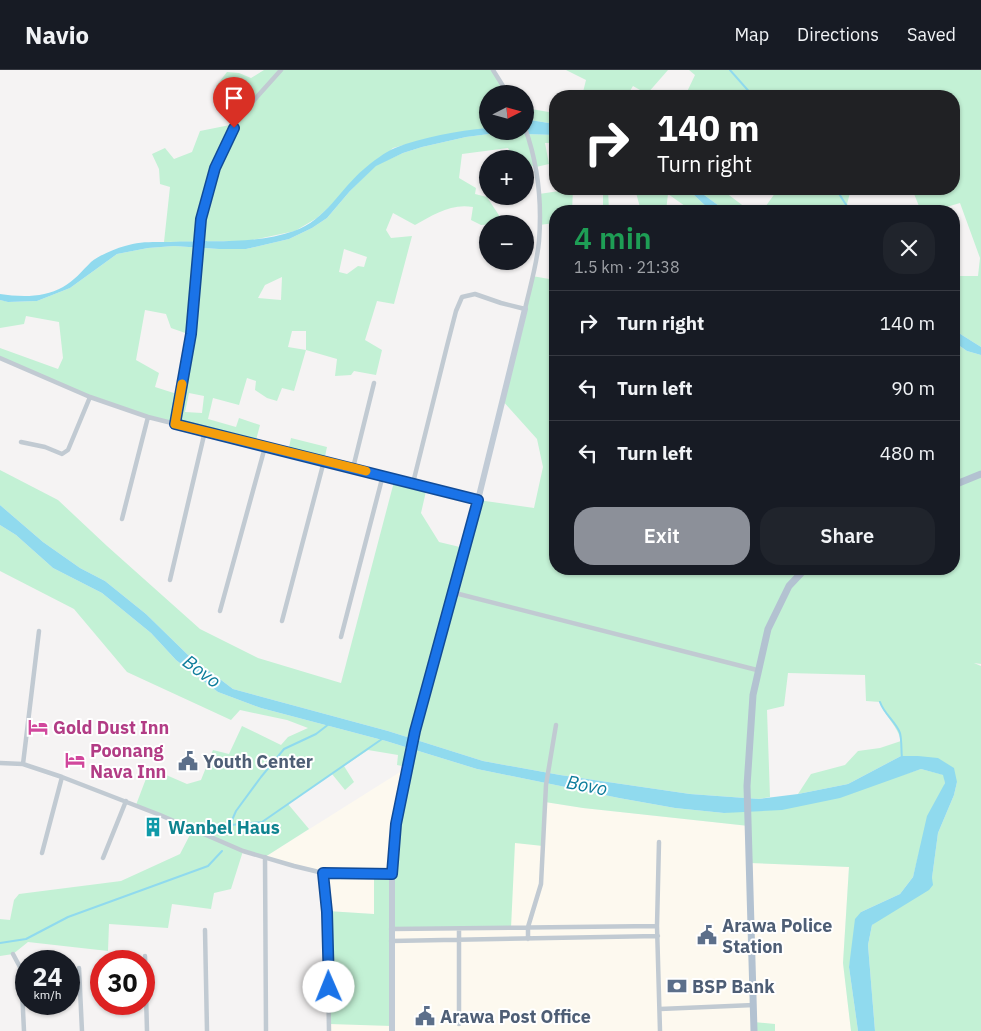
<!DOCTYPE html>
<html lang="en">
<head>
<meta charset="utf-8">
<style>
  :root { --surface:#171b24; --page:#20242c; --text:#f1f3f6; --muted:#9ea1a6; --line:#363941; --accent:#8c9099 }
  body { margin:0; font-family:"IBM Plex Sans",sans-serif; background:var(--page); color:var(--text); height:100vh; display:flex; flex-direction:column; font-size:19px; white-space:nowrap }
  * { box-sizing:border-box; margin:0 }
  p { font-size:16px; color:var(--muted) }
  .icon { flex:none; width:28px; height:28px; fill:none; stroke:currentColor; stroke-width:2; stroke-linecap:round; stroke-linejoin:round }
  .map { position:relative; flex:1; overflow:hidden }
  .side { position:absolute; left:549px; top:135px; width:411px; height:370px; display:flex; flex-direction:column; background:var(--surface); border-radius:20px; box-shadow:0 1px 4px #0004 }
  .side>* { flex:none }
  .banner { position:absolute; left:549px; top:20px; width:411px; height:105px; border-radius:20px; box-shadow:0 1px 4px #0004; background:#202124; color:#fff; overflow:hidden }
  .needle { width:32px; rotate:84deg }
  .controls { position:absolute; left:479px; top:15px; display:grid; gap:10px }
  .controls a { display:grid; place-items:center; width:55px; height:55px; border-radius:50%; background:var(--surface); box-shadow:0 1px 4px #0004; font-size:25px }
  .speed { position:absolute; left:15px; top:880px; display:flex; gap:10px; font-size:25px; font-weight:700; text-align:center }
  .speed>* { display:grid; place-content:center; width:65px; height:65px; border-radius:50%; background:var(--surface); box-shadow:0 1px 4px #0004; line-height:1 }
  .speed small { font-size:12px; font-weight:400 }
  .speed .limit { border:8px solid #d22; background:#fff; color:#111 }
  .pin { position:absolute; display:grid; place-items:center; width:42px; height:42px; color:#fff; margin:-51px -21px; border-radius:50% 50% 50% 0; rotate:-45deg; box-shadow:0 0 5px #0007 }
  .pin .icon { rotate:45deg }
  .me { position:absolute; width:55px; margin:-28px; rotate:359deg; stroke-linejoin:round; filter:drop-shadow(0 0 4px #0008) }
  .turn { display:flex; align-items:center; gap:18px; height:105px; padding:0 25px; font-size:22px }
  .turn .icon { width:65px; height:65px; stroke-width:2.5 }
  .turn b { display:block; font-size:35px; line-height:42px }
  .round { display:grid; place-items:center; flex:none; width:52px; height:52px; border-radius:20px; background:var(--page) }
  .head { display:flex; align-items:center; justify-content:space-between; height:85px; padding:0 25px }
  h1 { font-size:30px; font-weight:600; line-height:38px; color:#1e9e55 }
  .button { display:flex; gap:10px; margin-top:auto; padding:10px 25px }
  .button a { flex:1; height:58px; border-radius:20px; background:var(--accent); color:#fff; font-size:20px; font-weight:600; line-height:58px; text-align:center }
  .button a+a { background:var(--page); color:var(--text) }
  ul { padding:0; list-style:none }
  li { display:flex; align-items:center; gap:15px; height:65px; padding:0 25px; border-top:1px solid var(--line) }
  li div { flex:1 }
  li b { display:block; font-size:19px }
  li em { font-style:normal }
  header { display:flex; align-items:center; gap:30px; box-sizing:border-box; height:70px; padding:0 25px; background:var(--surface); border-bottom:1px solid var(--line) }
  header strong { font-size:24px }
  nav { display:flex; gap:28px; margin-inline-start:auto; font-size:18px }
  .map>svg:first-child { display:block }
</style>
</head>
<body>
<header>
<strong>Navio</strong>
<nav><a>Map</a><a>Directions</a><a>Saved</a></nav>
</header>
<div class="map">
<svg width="981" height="961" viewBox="0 0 981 961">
  <rect width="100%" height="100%" fill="#f5f3f3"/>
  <path fill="#fdf9ef" d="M408,697L392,804L374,805V844L327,841L323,803L265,787Z
    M545,732L583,738L749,756L750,793L849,797L843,893L851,961H775L774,954L754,961H329V954L391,859L515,773Z"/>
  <path fill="#c3f1d5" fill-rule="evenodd" d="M264,0H493L508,24H488L487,58L415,72L393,78L317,148L295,161L248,171L164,172L170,117L160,114L159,99L152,84L165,78L174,89L192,82L200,61L230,55L232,32L216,16L227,2L239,3L251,8Z
    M566,0H668L647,24L633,16L627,26H582L586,10Z
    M689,0H981V277L954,260V206H978L980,188L960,133L933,141H921L912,119H954V26H685L695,5Z
    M525,38L555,43V54L530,50L525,52Z
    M497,63L555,65V73H545L549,94L536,97L525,94V89H514L508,78L462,84L459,108L476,118L475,124L487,127L502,150L501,154L481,155L471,150L473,137C451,133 433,145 415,155L393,143L386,160L391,168L412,166L394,234L377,231L365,270L382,280L376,305L354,301L351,305L335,306L337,289L306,280L294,321L282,318L277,331L267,328L255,320L256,311L247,308L239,335L213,328L208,349L236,357L239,348L260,355L255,374L148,347L90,327L0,288V278L58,299L63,288L59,252L26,246L24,254L0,258V230L9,232L37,231L70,218L117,184L148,178L174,176L219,179H246L289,169L312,158L327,148L350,121L376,95L403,83L422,77L466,67ZM344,179L367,187L364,197L358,196L347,204L339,202ZM282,207L281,230L258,228L265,215ZM145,240L166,244L171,258L191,265L180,325L155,317L159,303L136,290ZM292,261H306V280L288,277ZM189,323L204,326L202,343L185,342Z
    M573,119L572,141H555V153L539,155V124Z
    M603,119H608L609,141H603Z
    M635,119H684L694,125L711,141H692L668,124L666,141H641Z
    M696,119H721L750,141H726Z
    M778,119H847L850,123L847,134L850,141H764L763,140Z
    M532,206L555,210V499H954V272L967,281L981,285V594L974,593L981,596V961H875L868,875L872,855L932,808L938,763L954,725L957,712L918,686H901L848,714L798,724L811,704L845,695L858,681L880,678L901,671C898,656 885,647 880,632L866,631L865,605L788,603L784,636L767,640L770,727L759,729L690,724L560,705L483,691L388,661L233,619L188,585L146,544L105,511L80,498L43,472L0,435V400L58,430L107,476L200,559L258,588L341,613L395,408L427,417L421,443L439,472L464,478L478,430L534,438L543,397L537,369L502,330Z
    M291,368L327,377L324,391L288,382Z
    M0,455L16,465L53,498L102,523L151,563L176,590L218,622L261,638L386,671L477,699L619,728L675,738L724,743L887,710L921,699L944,705L945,713L919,783L913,807L900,824L861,842L849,897L858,961H851L843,893L849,797L750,793L749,756L583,738L545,732L543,776L515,773L511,858L391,859L392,956L329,954L327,841L374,844V805L392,804L407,697L397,695L398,685L368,680L344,696L354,712L345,720L332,704L288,734L309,759L265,787L243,781L231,819L214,823L211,839L172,834L168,858L109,854L108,881L28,872L13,884L0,886V849L10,850L14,830L19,824L121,811L180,784L193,759L136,735L150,698L187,714L201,710L213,680L229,684L242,656L281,675L288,667L308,658L287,650L240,640L231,650L127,602L74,539L0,501Z
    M754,952L775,954V961H754Z"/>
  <path fill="#90daee" d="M530,50L555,54V65L497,63L466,67L422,77L403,83L376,96L350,121L327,148L312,158L289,169L246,179H219L174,176L148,178L117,184L70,218L37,231L8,232L0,230V224C20,227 44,228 63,217C74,211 82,201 91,192C100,185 114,179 125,176C139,171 155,172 170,172C211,170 254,175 294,161C326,150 340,119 364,99C372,92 385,82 395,78C422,67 458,61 487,58L488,61H525V52Z
    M684,119H696L726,141H711L694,125Z
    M954,260L981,277V285L967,281L954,272Z
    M0,435L43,472L80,498L105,511L146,544L188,585L233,619L388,661L483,691L560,705L690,724L759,729L798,724L848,714L901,686H918L938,688L954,698L957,712L954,725L938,763L932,808L933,815L929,820L872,855L868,875L875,961H858L849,897L855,849L861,842L900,824L913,807L927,746L945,713L943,705L921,699L840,728L782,740L724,743L675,738L619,728L477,699L386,671L261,638L218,622L176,590L151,563L102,523L53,498L16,465L0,455Z"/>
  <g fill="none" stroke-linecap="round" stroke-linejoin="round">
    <path stroke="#90daee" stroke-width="2" d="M730,0L753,26
      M836,119L850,141
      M880,632C884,644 896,652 900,663C902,672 901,680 902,688
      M231,755L262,752L382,669
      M229,757L236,741L261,707L284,679L316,664L329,654
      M0,873L26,869L68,847L208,796L222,781"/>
    <path stroke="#c1cad2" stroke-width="4.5" d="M493,0L508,24
      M0,288L90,327L148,347L478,430
      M175,354L191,265L201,149L209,115L228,69L239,47L281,0
      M21,372L45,377L62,384L68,380L90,327
      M353,398L374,313
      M413,413L447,276L456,241L462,227L475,224L501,233L525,239C530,217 537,194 539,171C542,133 538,94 525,58
      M122,449L148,347
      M170,510L205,361
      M451,522L757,600
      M220,541L265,377
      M282,551L324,391
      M341,567L383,405
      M0,693L23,694L62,707L160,745L243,781L294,796L323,803L392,804
      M23,694L39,561
      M659,772L657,856L660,961
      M42,783L62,707
      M265,787L266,961
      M103,788L126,731
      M323,803L327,841L329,961
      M391,859L657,856
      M459,859V954
      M205,860L207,961
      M528,869V857L541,814L546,715L556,655
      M391,871L658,866
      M13,884L21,899L24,961
      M145,886L147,961
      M79,898L82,961
      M660,939L754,935"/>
    <path stroke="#c1cbd6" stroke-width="6" d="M392,961V804L396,754L415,661L478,430L525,239"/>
    <path stroke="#b3c2d1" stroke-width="7" d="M954,415L981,404
      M754,961L747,716L753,625L768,559L789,516L805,499"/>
  </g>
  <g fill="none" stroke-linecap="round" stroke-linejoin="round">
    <defs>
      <path id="route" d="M234,58L215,98L201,149L191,264L175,354L478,430L415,661L396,754L392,804L323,803L327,842L329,917"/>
    </defs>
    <use href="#route" stroke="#114b97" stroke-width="12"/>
    <use href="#route" stroke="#1a73e8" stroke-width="9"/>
    <path stroke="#f59e0b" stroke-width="9" d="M182,314L175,354L366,401"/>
  </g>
  <defs>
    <symbol id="hotel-bare" viewBox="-9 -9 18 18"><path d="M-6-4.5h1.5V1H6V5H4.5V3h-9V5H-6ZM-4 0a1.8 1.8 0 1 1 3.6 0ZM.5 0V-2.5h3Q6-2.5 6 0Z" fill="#d1479c" stroke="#fff" stroke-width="2.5" paint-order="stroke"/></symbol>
    <symbol id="civic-bare" viewBox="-9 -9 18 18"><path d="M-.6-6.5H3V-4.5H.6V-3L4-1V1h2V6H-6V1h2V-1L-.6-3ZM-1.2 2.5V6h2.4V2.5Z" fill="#5c6f8a" stroke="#fff" stroke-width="2.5" paint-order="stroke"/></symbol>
    <symbol id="building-bare" viewBox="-9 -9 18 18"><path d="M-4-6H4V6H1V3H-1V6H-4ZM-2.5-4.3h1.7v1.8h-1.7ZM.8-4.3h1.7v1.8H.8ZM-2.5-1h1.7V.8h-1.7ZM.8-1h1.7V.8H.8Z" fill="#0f9aa8" stroke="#fff" stroke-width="2.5" paint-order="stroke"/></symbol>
    <symbol id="bank-bare" viewBox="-9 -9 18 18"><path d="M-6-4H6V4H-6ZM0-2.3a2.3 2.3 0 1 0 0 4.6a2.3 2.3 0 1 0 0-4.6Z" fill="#5c6f8a" stroke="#fff" stroke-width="2.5" paint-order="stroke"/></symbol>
  </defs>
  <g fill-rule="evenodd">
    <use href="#hotel-bare" x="24" y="643" width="28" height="28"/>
    <use href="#hotel-bare" x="61" y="676" width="28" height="28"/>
    <use href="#civic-bare" x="174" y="677" width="28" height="28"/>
    <use href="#building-bare" x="139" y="743" width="28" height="28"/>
    <use href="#civic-bare" x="693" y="851" width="28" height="28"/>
    <use href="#bank-bare" x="663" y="902" width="28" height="28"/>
    <use href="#civic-bare" x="411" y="932" width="28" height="28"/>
  </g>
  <g text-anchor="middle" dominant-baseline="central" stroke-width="4" stroke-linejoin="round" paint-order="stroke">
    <g font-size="18" font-weight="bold" fill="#b23c85" stroke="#fff" text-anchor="start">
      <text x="53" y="657">Gold Dust Inn</text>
      <text x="90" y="680">Poonang<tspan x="90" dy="21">Nava Inn</tspan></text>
    </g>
    <g font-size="18" font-weight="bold" fill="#4e5e75" stroke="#fff" text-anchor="start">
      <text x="203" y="691">Youth Center</text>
      <text x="722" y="855">Arawa Police<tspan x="722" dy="21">Station</tspan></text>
      <text x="692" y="916">BSP Bank</text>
      <text x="440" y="946">Arawa Post Office</text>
    </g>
    <g font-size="18" font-weight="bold" fill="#0d838f" stroke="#fff" text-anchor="start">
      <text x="168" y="757">Wanbel Haus</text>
    </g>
    <g font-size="19" font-style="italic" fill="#0c7c9b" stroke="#fff">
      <text transform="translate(202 601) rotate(36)">Bovo</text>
      <text transform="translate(587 715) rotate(11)">Bovo</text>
    </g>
  </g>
</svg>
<div class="controls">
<a><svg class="needle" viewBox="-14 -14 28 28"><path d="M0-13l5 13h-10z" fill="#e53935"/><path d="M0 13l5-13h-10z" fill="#9ea1a6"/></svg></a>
<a>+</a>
<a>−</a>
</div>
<div class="speed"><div>24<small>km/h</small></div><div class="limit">30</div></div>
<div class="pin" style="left:234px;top:58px;background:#d93025"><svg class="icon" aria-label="arrive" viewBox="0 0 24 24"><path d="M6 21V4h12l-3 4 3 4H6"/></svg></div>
<svg class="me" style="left:329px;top:917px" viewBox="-20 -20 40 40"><circle r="19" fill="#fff"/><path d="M0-13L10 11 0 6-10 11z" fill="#1a73e8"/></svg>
<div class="banner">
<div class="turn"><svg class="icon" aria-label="right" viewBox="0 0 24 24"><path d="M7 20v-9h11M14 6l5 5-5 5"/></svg><div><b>140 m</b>Turn right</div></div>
</div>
<section class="side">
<div class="head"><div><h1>4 min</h1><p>1.5 km · 21:38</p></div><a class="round"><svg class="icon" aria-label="close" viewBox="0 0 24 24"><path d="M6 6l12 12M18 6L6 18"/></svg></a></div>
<ul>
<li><svg class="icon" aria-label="right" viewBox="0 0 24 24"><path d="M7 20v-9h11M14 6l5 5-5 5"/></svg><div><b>Turn right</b></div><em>140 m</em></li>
<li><svg class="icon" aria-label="left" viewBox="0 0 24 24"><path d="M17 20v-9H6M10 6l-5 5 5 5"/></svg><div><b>Turn left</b></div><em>90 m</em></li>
<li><svg class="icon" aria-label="left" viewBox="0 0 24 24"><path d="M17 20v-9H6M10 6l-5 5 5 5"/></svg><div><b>Turn left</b></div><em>480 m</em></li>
</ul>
<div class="button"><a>Exit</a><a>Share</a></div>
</section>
</div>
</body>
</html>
